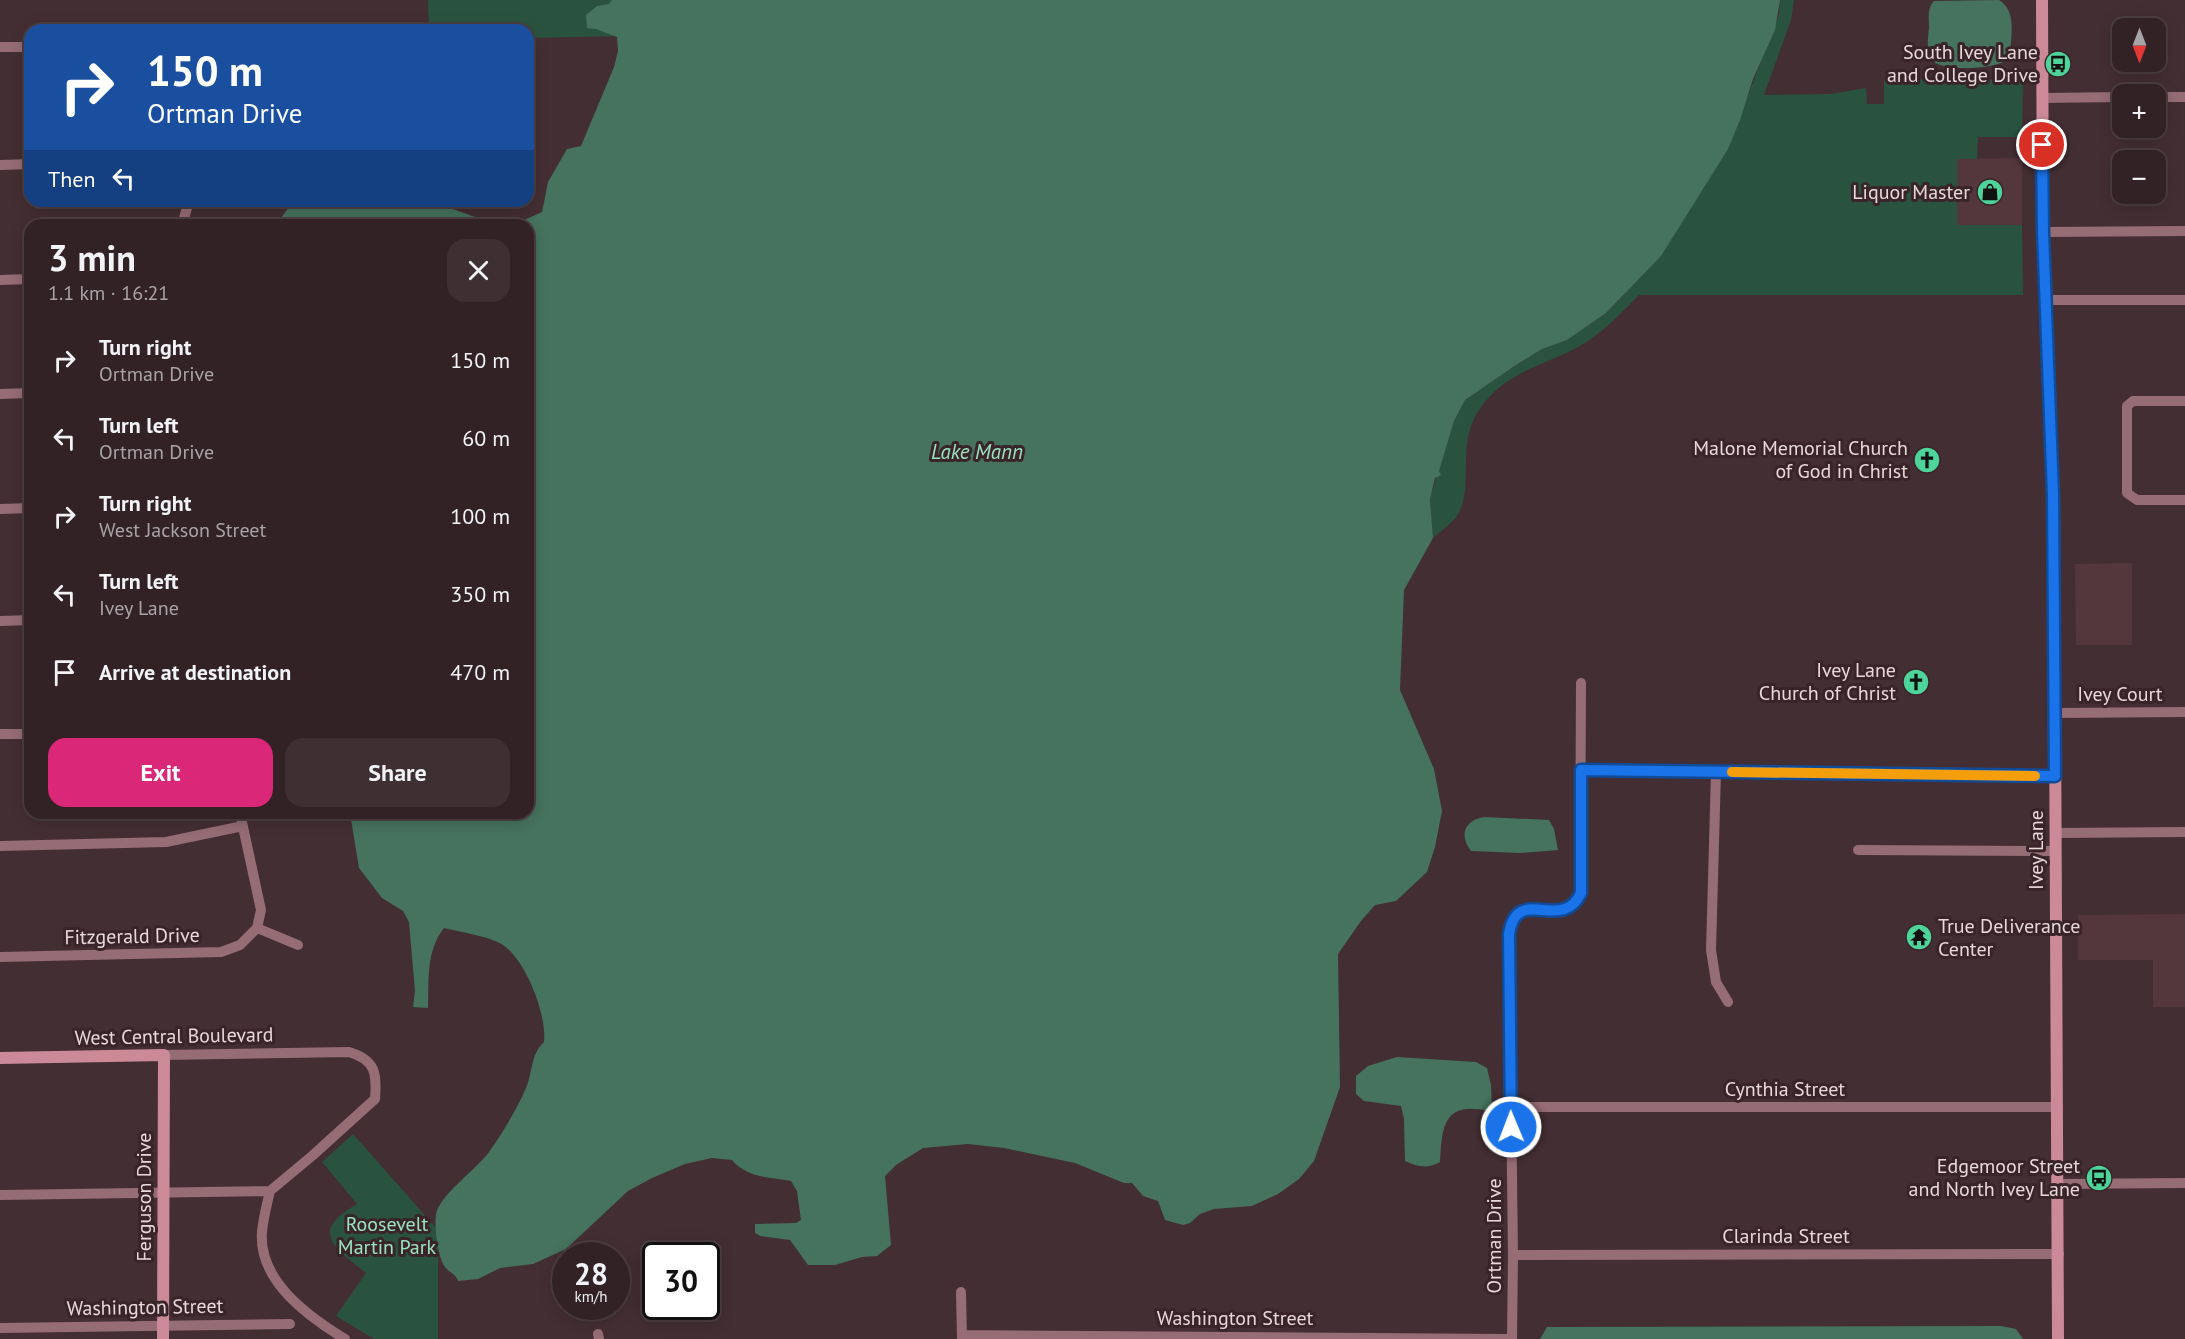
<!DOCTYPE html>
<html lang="en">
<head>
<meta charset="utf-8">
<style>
  :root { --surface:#322226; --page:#3d2f32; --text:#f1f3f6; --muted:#a8a4a7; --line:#4d3f43; --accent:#db2777 }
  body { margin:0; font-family:"PT Sans",sans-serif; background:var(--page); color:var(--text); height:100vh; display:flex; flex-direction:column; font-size:22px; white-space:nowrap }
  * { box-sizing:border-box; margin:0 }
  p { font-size:20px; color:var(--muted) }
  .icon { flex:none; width:33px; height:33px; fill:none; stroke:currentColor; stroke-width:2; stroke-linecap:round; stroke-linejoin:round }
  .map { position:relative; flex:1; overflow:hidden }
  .sheet { position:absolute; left:24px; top:219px; width:510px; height:600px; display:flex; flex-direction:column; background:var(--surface); border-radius:18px; box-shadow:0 3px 15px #0003,0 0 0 2px var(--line) }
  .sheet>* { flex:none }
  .guide { position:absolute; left:24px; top:24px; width:510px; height:183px; border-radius:18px; box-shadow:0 3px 15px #0003,0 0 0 2px var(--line); background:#1a4fa0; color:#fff; overflow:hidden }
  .needle { width:39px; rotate:180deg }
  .controls { position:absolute; left:2112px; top:18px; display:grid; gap:12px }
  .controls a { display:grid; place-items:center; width:54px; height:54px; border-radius:12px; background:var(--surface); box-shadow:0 3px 15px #0003,0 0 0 2px var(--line); font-size:30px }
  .speed { position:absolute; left:552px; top:1242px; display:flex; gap:12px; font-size:30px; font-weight:700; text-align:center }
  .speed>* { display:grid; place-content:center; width:78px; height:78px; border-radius:50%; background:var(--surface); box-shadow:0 3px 15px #0003,0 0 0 2px var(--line); line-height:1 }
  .speed small { font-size:15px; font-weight:400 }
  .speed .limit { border:3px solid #111; border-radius:9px; background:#fff; color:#111 }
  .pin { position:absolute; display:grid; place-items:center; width:51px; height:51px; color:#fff; margin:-26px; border:3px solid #fff; border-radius:50%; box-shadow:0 2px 6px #0007 }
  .me { position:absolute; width:66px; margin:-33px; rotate:359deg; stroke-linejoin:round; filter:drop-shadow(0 0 4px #0008) }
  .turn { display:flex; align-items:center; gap:21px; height:126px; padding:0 24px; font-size:27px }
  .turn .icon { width:78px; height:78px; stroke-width:2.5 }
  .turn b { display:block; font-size:42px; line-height:51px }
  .then { display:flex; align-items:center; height:57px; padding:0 24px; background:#0003; gap:12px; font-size:22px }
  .round { display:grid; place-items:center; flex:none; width:63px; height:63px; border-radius:18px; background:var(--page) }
  .headline { display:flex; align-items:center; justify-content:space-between; height:102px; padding:0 24px }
  h1 { font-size:36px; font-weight:600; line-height:45px }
  .action { display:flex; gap:12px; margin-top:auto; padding:12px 24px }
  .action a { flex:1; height:69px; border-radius:18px; background:var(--accent); color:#fff; font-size:24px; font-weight:600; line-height:69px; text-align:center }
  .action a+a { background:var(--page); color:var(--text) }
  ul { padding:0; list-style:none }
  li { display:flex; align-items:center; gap:18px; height:78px; padding:0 24px }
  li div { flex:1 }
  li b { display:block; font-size:22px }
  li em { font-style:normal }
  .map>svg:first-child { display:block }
</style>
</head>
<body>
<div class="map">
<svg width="2185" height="1339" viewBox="0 0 2185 1339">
  <rect width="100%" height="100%" fill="#432e33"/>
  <path fill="#53373d" d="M2022,158V225H1957V159Z
    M2132,563V645H2076L2075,564Z
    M2185,914V1007H2153V960H2078V915Z"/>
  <path fill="#2a533f" d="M428,0H953V29L528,38V30H429Z
    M1780,0H1794L1791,20L1764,95L1831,94L1866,88L1867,104H1884V79L2023,80L2022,137H1978L1977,159H1957V225H2022L2023,295H1639C1621,313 1603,333 1580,346C1543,366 1507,371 1481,407C1454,443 1476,486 1457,516C1451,524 1441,531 1433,538L1430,498L1454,421L1465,400L1516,365L1542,349L1567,340L1606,313L1623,296L1747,98L1779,15Z
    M353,1134L438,1230V1339H374L336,1316L366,1273C335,1248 308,1232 357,1204L322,1162Z"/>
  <path fill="#46735d" d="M612,0H1780L1775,30L1753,79L1740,120L1728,149L1661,256L1606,313L1567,340L1542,349L1516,365L1465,400L1454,421L1439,471L1441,475L1435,478L1430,499L1433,538L1404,590L1400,690L1434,769L1442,811L1435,847L1427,872L1396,901L1375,905L1361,921L1338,954L1340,1087L1314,1161L1299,1179L1278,1194L1252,1206L1214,1209L1200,1214L1190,1223L1183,1225L1165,1220L1158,1201L1143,1196L1132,1183H1124L1075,1163L1004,1148L968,1144L923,1148L896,1165L885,1176L891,1245L877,1256L862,1257L835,1265H808L790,1240L760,1236L755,1233V1224L796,1223L801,1220L797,1191L791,1181C769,1177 747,1178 732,1160L712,1158L685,1164L652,1178L628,1191L566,1249L533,1264L500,1268L478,1279L458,1281C456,1274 450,1273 446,1268C438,1260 434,1226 436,1215C438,1196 476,1170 489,1152C503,1132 516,1111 526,1088C533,1072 530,1055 544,1042C547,1014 526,961 503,945C489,936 460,932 444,928C426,951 429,979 428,1008L413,1007L415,991L409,922L403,911L382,898L359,868L350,813H528V225H276L289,207L308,201H430L492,223L522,221L542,212L548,182L567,149L581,146L614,67L618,51L617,37L596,29L587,28L586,15L597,6L609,4Z
    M1999,0C2017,11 2011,35 2010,54C2009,58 2009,59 2005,61C1994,69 1941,72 1932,60C1926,52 1928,37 1929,28C1929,18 1927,8 1934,1Z
    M1484,817L1549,820L1554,829L1558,850L1520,853L1471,851C1459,836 1464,820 1484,817Z
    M1397,1057L1476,1062L1487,1068L1491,1085L1492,1109L1489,1111C1444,1101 1442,1125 1440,1162C1427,1169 1418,1167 1405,1161L1404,1119L1401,1106L1364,1101L1356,1094V1076L1368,1066Z
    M2001,1326L2016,1329L2023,1339H1540L1547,1327Z"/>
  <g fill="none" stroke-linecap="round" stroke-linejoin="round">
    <path stroke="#966c75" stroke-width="10" d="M359,29L360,30
      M0,47H30
      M2156,97H2185
      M2042,98L2122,97
      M0,165L30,164
      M182,225L189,201
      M2043,232L2185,231
      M0,280L30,279
      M2046,300H2185
      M0,394L30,393
      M2185,401H2133L2127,406V493L2137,500H2185
      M0,509L30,508
      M0,621L30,620
      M2054,713L2185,712
      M0,734H30
      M1581,770L2055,776
      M1716,772L1711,950L1716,982L1728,1002
      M240,813L261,910L257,928
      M2056,833L2185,832
      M0,846L166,842L243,826
      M1858,850L2056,851
      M257,928L298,945
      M0,957L221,952L240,945L257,928
      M164,1055L349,1052C376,1060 377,1074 375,1099L312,1156L270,1191C267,1204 263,1219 262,1232C258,1281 309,1317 345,1339
      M1511,1107H2058
      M2059,1184L2185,1183
      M0,1195L270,1191
      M1513,1255L2059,1254
      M961,1292L962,1339
      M0,1328L290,1324
      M598,1334L599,1339
      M962,1335L1508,1339
      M1512,1339L1513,1255L1509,934C1518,883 1562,934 1580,893L1581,683"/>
    <path stroke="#cc8a99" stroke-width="12" d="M2042,0L2043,232L2054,505L2058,1339
      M0,1058L164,1055L163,1339"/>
  </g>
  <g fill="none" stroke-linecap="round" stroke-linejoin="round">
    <defs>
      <path id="route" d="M1511,1127L1509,934C1517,883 1562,934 1581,893V770L2055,776L2053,495L2043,232L2042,145"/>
    </defs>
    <use href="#route" stroke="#114b97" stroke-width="15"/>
    <use href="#route" stroke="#1a73e8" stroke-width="10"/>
    <path stroke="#f59e0b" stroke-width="10" d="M1732,772L2035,776"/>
  </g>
  <defs>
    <symbol id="bus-disc" viewBox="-11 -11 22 22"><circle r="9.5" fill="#4ed39a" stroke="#392429"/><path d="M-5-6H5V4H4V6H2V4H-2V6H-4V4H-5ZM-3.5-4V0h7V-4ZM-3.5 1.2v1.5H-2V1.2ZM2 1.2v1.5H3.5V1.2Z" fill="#111"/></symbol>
    <symbol id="shop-disc" viewBox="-11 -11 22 22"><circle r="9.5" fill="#4ed39a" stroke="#392429"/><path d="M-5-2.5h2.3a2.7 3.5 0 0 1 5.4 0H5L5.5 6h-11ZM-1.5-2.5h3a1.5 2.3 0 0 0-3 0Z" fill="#111"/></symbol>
    <symbol id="church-disc" viewBox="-11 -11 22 22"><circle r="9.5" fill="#4ed39a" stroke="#392429"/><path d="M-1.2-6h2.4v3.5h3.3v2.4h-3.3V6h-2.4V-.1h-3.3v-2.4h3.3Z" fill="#111"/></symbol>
    <symbol id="temple-disc" viewBox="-11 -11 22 22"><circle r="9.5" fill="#4ed39a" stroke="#392429"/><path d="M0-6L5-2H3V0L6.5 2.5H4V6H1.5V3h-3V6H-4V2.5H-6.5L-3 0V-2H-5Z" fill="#111"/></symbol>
  </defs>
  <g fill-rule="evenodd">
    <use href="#bus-disc" x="2043" y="49" width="30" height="30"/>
    <use href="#shop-disc" x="1975" y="177" width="30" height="30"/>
    <use href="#church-disc" x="1912" y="445" width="30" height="30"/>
    <use href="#church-disc" x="1901" y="667" width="30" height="30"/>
    <use href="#temple-disc" x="1904" y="922" width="30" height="30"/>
    <use href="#bus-disc" x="2084" y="1163" width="30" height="30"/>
  </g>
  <g text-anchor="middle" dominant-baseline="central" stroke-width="6" stroke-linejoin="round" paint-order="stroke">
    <g font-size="20" fill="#e7d8db" stroke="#392429" text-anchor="end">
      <text x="2038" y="52">South Ivey Lane<tspan x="2038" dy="23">and College Drive</tspan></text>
      <text x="1970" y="192">Liquor Master</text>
      <text x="1908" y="448">Malone Memorial Church<tspan x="1908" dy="23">of God in Christ</tspan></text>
      <text x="1896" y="670">Ivey Lane<tspan x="1896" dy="23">Church of Christ</tspan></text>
      <text x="1938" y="926" text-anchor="start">True Deliverance<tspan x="1938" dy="23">Center</tspan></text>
      <text x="2080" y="1166">Edgemoor Street<tspan x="2080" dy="23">and North Ivey Lane</tspan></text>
    </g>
    <g font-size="20" fill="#e7d8db" stroke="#392429">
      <text x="2120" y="694">Ivey Court</text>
      <text transform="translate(2036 850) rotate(-90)">Ivey Lane</text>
      <text transform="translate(132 936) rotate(-1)">Fitzgerald Drive</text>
      <text transform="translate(174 1036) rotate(-1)">West Central Boulevard</text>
      <text x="1785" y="1089">Cynthia Street</text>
      <text transform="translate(144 1197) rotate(-90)">Ferguson Drive</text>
      <text transform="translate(1494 1236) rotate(-90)">Ortman Drive</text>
      <text x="1786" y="1236">Clarinda Street</text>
      <text transform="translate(145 1307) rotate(-1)">Washington Street</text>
      <text x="1235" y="1318">Washington Street</text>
    </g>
    <g font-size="20" fill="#9ae4be" stroke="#392429">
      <text x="387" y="1224">Roosevelt<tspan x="387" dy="23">Martin Park</tspan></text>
    </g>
    <g font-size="21" font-style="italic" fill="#97e1bb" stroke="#392429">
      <text x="977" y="451">Lake Mann</text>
    </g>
  </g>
</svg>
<div class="controls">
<a><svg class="needle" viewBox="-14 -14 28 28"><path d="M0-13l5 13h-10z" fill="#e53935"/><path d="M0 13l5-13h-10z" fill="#a8a4a7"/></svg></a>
<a>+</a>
<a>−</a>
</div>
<div class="speed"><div>28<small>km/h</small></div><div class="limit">30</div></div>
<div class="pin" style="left:2042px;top:145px;background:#d93025"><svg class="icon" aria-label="arrive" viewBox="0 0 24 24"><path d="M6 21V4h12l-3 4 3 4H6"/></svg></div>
<svg class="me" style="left:1511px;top:1127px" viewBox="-20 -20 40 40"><circle r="17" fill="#1a73e8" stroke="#fff" stroke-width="3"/><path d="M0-11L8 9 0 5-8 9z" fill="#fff"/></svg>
<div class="guide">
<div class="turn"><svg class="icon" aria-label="right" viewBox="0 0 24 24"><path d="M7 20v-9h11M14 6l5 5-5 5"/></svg><div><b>150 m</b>Ortman Drive</div></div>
<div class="then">Then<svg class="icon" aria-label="left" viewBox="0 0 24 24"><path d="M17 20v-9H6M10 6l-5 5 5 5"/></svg></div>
</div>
<section class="sheet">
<div class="headline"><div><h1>3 min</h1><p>1.1 km · 16:21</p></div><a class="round"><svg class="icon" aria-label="close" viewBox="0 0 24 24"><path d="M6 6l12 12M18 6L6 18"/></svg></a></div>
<ul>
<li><svg class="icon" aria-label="right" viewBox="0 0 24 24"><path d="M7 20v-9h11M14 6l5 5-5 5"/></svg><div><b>Turn right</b><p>Ortman Drive</p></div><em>150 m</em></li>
<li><svg class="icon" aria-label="left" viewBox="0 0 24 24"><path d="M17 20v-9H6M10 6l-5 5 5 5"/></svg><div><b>Turn left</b><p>Ortman Drive</p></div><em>60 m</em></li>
<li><svg class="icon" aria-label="right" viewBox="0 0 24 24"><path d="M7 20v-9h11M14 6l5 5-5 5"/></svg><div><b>Turn right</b><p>West Jackson Street</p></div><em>100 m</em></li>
<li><svg class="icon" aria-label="left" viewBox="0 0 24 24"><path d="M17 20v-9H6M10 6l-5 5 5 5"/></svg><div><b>Turn left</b><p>Ivey Lane</p></div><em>350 m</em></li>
<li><svg class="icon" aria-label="arrive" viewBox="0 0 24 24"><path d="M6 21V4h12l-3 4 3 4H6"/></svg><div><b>Arrive at destination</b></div><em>470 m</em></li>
</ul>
<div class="action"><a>Exit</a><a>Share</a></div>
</section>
</div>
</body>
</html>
